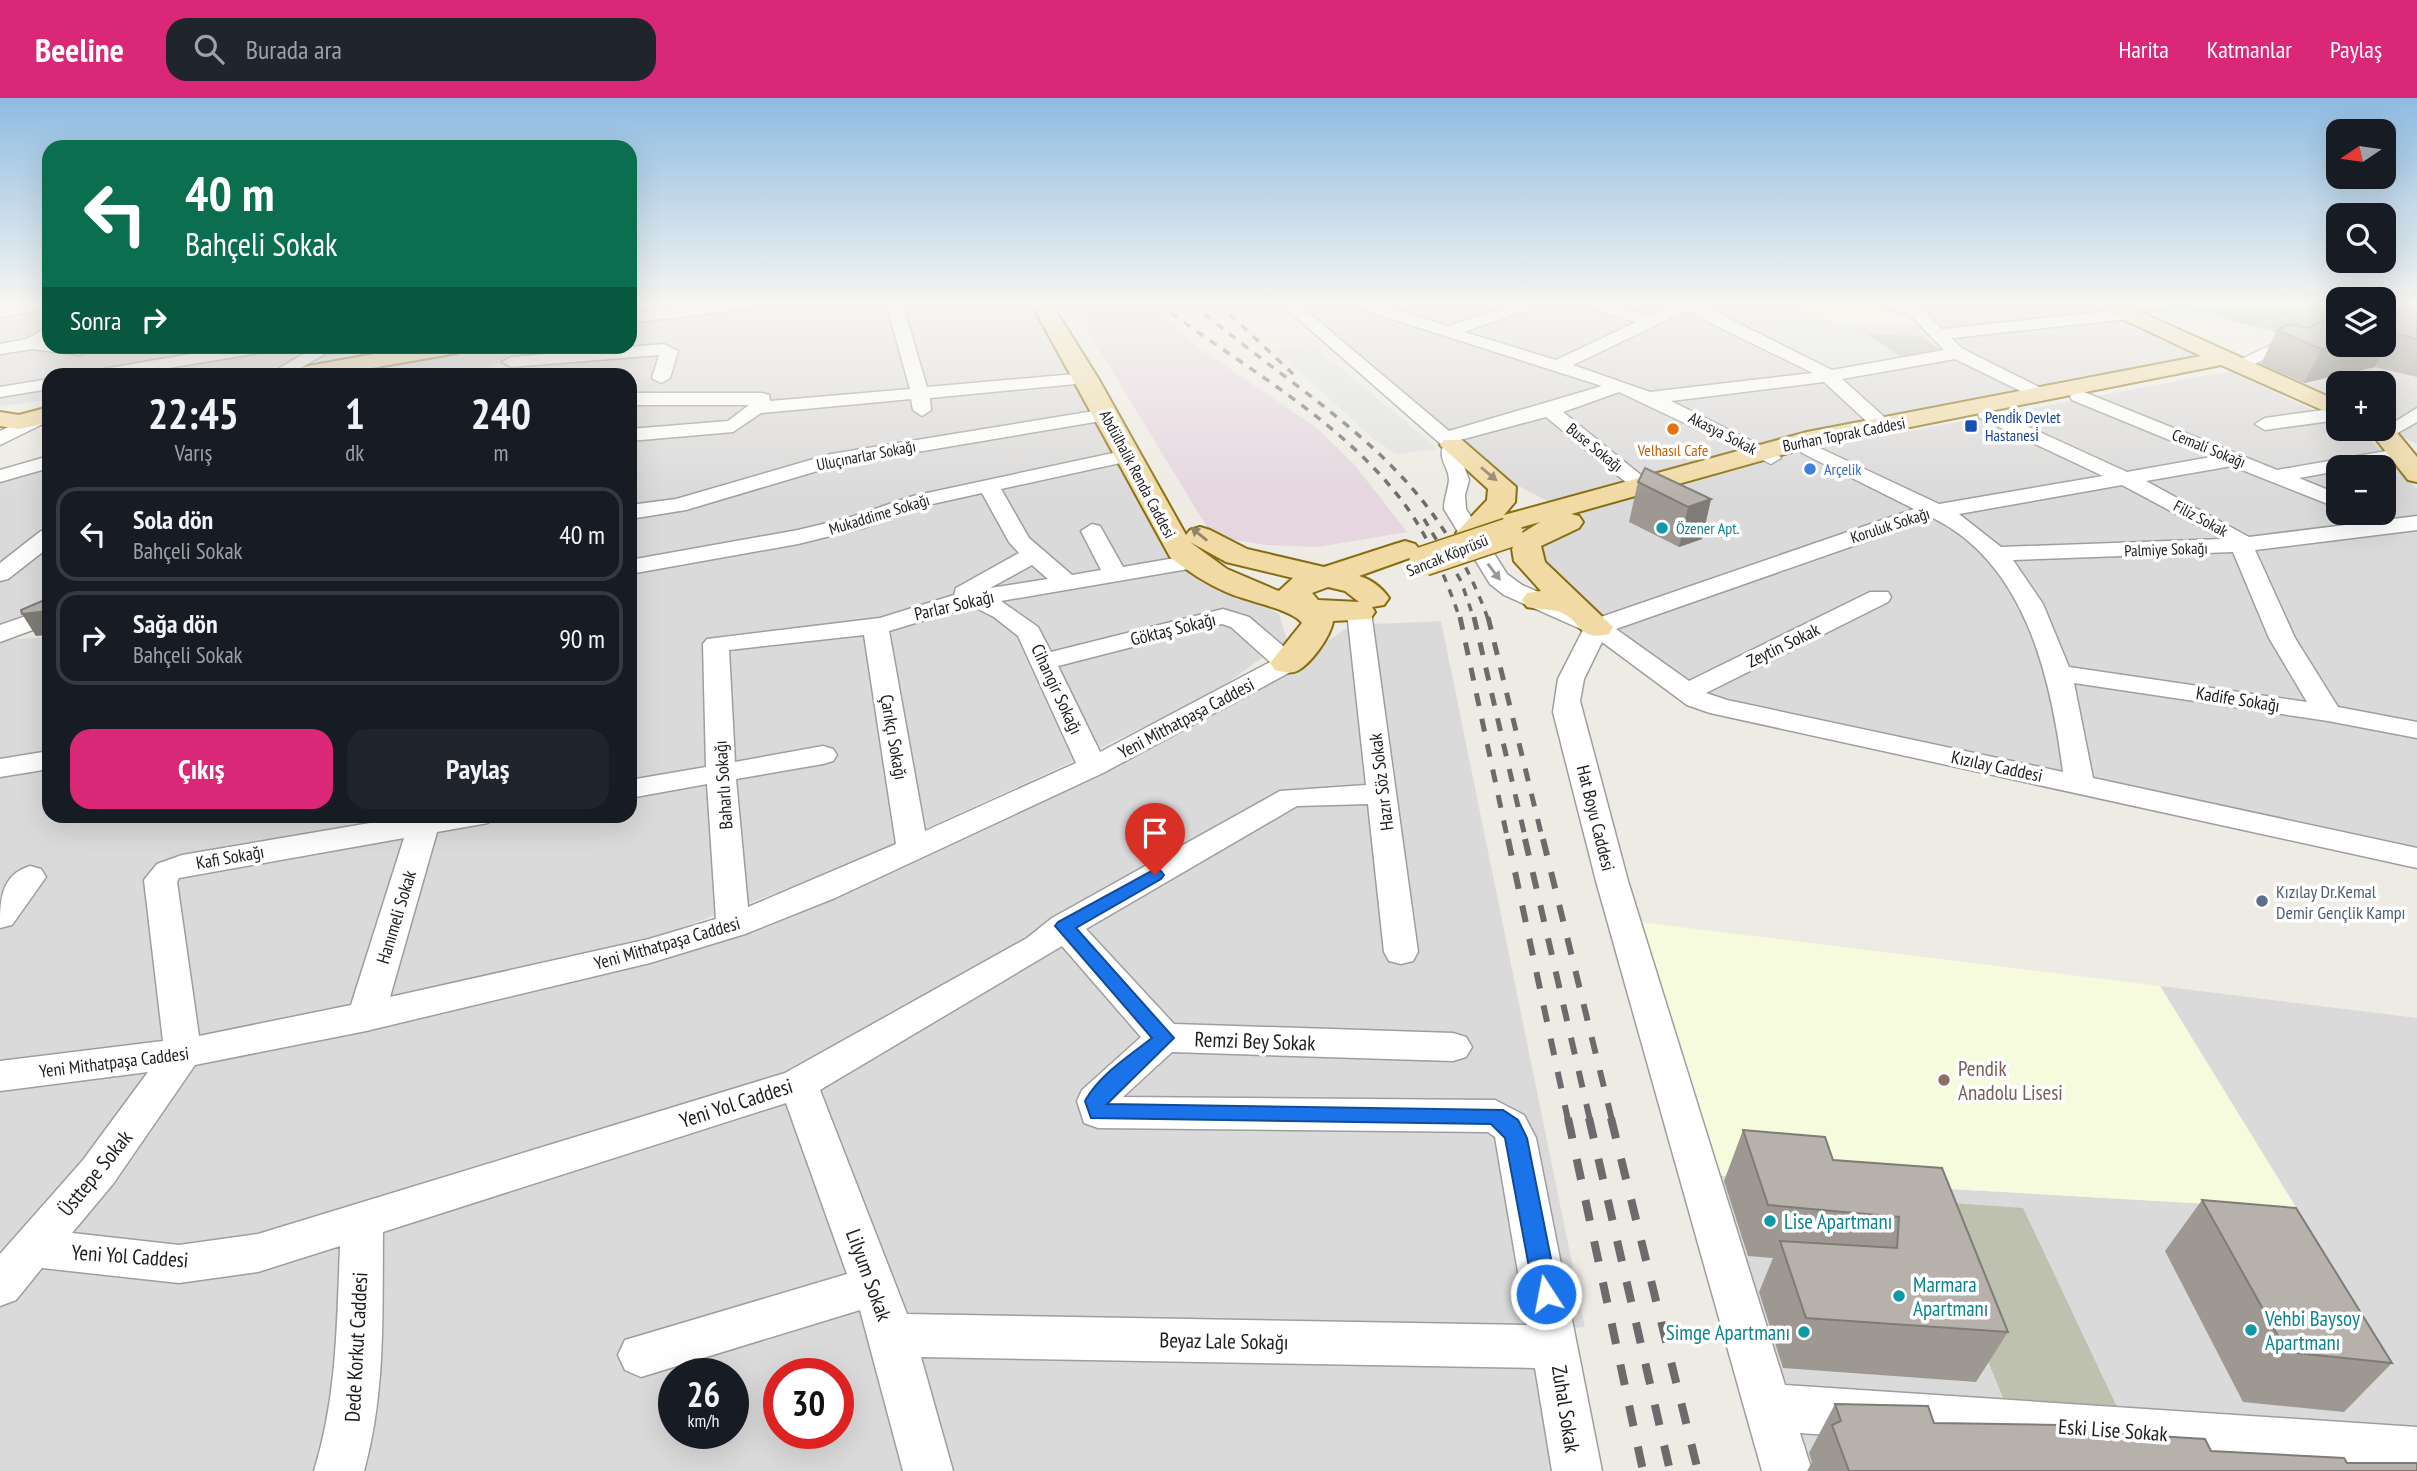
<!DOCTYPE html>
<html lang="tr">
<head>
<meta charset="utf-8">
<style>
  :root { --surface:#171b24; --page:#20242c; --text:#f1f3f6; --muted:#9ea1a6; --line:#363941; --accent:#db2777 }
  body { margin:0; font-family:"PT Sans Narrow",sans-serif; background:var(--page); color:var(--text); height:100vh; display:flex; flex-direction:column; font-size:26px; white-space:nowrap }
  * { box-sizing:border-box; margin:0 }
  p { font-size:23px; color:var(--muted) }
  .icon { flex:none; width:38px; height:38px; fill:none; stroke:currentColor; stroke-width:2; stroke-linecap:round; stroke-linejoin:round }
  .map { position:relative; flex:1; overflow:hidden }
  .details { position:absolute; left:42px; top:270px; width:595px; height:455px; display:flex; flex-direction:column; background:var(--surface); border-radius:21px; box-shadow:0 7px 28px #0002 }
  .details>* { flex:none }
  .top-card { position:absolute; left:42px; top:42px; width:595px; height:214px; border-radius:21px; box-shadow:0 7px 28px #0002; background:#0b6e4f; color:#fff; overflow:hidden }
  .needle { width:46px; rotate:257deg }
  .tools { position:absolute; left:2326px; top:21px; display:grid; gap:14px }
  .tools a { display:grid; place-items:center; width:70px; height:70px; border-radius:14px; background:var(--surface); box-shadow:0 7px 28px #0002; font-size:35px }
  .speed { position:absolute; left:658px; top:1260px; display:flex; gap:14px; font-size:35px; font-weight:700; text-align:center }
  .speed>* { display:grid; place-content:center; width:91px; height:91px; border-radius:50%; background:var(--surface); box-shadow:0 7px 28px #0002; line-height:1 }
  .speed small { font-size:18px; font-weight:400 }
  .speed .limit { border:10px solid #d22; background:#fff; color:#111 }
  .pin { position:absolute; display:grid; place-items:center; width:60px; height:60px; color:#fff; margin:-72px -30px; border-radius:50% 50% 50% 0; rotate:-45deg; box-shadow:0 0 7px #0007 }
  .pin .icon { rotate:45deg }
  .me { position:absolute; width:77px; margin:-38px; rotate:349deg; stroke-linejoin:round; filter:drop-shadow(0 0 5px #0008) }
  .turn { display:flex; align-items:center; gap:24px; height:147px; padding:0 28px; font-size:32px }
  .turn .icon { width:91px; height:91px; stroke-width:2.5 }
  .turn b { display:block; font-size:49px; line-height:60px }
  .then { display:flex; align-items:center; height:66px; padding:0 28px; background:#0003; gap:14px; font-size:26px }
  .eta { display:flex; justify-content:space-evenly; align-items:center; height:119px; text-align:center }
  .eta b { font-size:42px; font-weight:700; line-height:49px }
  .action { display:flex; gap:14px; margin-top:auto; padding:14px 28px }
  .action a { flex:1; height:80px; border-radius:21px; background:var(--accent); color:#fff; font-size:28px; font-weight:700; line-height:80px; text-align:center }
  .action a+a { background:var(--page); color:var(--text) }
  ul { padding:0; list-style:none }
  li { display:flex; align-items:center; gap:21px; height:94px; margin:0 14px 10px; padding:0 14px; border:4px solid var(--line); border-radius:21px }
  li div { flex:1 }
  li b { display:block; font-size:26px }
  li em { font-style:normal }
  header { display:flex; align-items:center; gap:42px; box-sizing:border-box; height:98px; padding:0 35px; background:var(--accent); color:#fff }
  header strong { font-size:33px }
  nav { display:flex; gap:38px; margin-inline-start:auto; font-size:24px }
  .search { width:490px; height:63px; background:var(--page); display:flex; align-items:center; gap:18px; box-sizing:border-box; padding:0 24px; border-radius:21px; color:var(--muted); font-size:26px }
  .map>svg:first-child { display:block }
</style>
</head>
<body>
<header>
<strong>Beeline</strong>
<div class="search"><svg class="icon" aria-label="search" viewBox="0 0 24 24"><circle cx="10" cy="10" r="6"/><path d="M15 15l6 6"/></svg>Burada ara</div>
<nav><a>Harita</a><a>Katmanlar</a><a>Paylaş</a></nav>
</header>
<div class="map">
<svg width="2417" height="1373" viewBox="0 0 2417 1373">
  <rect width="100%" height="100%" fill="#edebe3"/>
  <path fill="#dbdada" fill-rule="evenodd" d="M0,205H49V248L390,249L233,276H49V302L0,308Z
    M770,205H1036L1167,459L1279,516L1287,542L1213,595L1078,661L818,780L639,845L317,921L0,969V542L49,539V718H630V276H500L543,249L630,248V224Z
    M1296,205H2087L2197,258L2127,277L1555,407L1509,383L1321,222Z
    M2417,205V346L2384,330V285H2338V309L2248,267L2338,225V247H2384Z
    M480,249H526L477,276H316Z
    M2230,273L2338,324V331H2353L2365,336L2417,391V764L1724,610L1692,593L1529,462L1555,421L1648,395L1810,352ZM2338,369H2384V415H2338Z
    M49,366V509L0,529V380Z
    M1441,523L1585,1229L1542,1232L1565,1373H0V988L762,829L1209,620L1352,527ZM674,1276H733V1335H674ZM779,1276H838V1335H779Z
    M2160,888L2417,920V1373H1788L1693,1076L2296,1111Z"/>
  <path fill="#e5d6e0" d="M1087,205H1148L1200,251L1316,329L1354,366L1407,434L1317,449L1268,447L1213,439L1086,230Z"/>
  <path fill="#f7fbde" d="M1784,205H1873L1905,214L1918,226L1847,227L1829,224Z
    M1631,823L2160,888L2297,1111L1693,1076Z"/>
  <path fill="#bec0b0" d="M630,205H708L630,219Z
    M1865,236L1922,238L1940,252L1903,260Z
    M1923,1103L2023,1110L2117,1309L2003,1300Z"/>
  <path fill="#a3c89c" d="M2111,205H2338V215L2292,238L2224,221L2222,217L2186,212L2140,216Z"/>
  <path fill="#e1e1e1" d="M1816,218L1865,236L1903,260L1830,275L1744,228Z
    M1312,246L1430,344L1438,351L1396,356L1374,341L1273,250Z"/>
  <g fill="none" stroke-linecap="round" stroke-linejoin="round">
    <defs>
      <path id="minor" d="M25,205H49V210L0,219V209Z
        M719,205H763L755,210L630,225V215Z
        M886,205H902L927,289L1086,275L1095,280L1086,285L930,300L931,312L922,318L913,312L911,301L761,315L733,334L630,343V331L728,323L749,307H630V295H762L769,297L770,303L910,291Z
        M1280,205H1297L1449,333L1602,288L1351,208L1349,205H1372L1448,228L1519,205H1541L1539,208L1464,234L1556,262L1636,224L1581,208L1579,205H1603L1650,218L1678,205H1698L1832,272L1944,252L1909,216L1876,208L1874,205H1916L1942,231L2129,211L2137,216L2129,221L1951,240L1963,251L2047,293L2050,297L2041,303L1955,261L1842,281L1890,324L1893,328L1890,332H1876L1824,284L1671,303L1778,356L1781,360L1771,366L1619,294L1563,314L1647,382L1650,386L1640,392L1633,390L1546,319L1460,342L1463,347L1460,357L1469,382L1465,397L1466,411L1507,476L1522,487L1598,520L1914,411L1802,355L1799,351L1802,347L1809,345L1939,406L2103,378L1980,320L1978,316L1980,312L1987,310L2127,374L2211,359L2072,302L2070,298L2079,292L2277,372L2403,350L2410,352L2413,356L2410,360L2362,369H2338V373L2299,380L2338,396V410L2232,368L2146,383L2249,439L2417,418V432L2255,452L2295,540L2338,609L2417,624V640L2328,623L2074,585L2093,680L2417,750V770L1710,615L1687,607L1602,544L1584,581L1580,603L1628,783L1785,1287L2417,1329V1373H2352L1800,1335L1812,1373H1762L1596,783L1553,614L1558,581L1583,532L1504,497L1490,486L1444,411C1444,400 1448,392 1449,382C1449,369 1438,362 1443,348ZM1686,213L1813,275L1650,294L1573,267ZM2122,387L2223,441L2001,449L1959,416ZM1933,420C2026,466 2051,580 2063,674L1727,602L1706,595L1888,504L1891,499L1888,494H1870L1689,583L1616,531ZM2233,454L2269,540L2307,604L2069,569L2043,506L2013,462Z
        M2338,215V226L2244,271L2238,272L2229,267Z
        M49,228V248L81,249L84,253L81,257L32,251L0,256V246L27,241Z
        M664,246L678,253L670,280L661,285L652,280L659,257L511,269L502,264L511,259Z
        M237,248H279L271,253L132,276H94L103,271Z
        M317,248H339L290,276L271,275Z
        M49,281V291L0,299V289Z
        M2338,310V322L2265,332L2255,326L2265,320Z
        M2417,310V324L2385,342L2375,336Z
        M1106,311L1113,313L1115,317L1113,321L834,368L686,412L630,421V407L676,401L831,356Z
        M42,313L49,315V323L0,347V333Z
        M1127,352L1137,358L1134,362L1001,391L1029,440L1072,477L1101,472L1081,433L1092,426L1100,428L1123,469L1192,457L1200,459L1204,464L1200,469L1001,503L1038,529L1051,554L1223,511L1249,519L1296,559L1300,565L1296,571L1103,675L835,800L745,836L650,865L366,933L195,967L113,1086L72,1135L179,1147L258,1136L785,975L1027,840L1052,820L1280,693L1366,687L1347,514L1350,509H1368L1371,514L1418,854L1413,863L1401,866L1389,863L1384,854L1368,706L1297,708L1086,831L1174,926L1453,935L1466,939L1472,949L1466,959L1453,963L1172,954L1123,999L1495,1002L1524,1017L1536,1040L1602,1373H1552L1535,1270L921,1259L953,1373H903L860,1212L641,1279L625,1272L618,1257L625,1242L847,1176L786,1005L383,1134C382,1215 386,1294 364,1373H314C337,1299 337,1225 340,1148L258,1174L179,1185L42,1170L16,1202L0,1208V1156L83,1062L148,974L0,993V963L163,943L144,782L157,766L182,757L411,718H492L488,725L437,734L390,899L649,841L716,821L707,686L630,700V682L706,669L703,546L707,541L880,520L954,497L956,490L1019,455L1009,444L982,395L919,409L863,430L798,446L630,476V462L798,432L848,420L913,398ZM1032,467L1048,481L990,490ZM972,508L994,519L1018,538L1076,665L925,733L889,533ZM1222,526L1231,529L1270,564L1100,654L1058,568ZM864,537L896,746L748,809L736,681L823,666L833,663L837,657L833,651L823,648L735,664L729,552ZM404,740L351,907L199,938L177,784L179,780ZM1062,848L1141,939L1082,992L1077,1003L1084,1025L1098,1030L1488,1034L1495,1039L1527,1227L907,1216L820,992Z
        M49,358V370L0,384V372Z
        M49,431V449L8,481L0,483V465L41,433Z
        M49,510V526L0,544V527Z
        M49,653V671L0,679V661Z
        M30,768L41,771L46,779L12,827L0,830C0,804 0,777 30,768Z"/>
      <path id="major" d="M1031,205H1051L1098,280L1186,437L1190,432L1200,429L1210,432L1247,451L1324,469L1395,446L1405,443L1415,446L1420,452L1415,458L1359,478C1371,481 1382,490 1389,500L1384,507L1372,509L1375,514L1370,521L1333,523C1331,538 1311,566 1297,573C1290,576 1283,574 1275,572L1270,565L1302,525C1292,511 1245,503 1226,494C1206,485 1187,473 1170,459ZM1190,444L1226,464L1293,480L1279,493L1276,492L1227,471ZM1328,489L1345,493L1359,504L1318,502L1312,495Z
        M2094,205H2120L2338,303V319L2221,267L1810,349L1571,416L1579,418L1583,424L1579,430L1541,448L1545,464L1613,529L1609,536C1577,544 1582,522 1560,514C1551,511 1537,511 1527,509L1522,502L1527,495L1541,493L1514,463L1511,445L1516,439L1540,424L1470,444L1460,441L1456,435L1487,402L1488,391L1440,347L1444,342H1462L1516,389L1515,404L1504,417L1807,334L2201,258L2097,209Z
        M418,248H468L457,255L338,276H292L303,269Z
        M49,309V324L19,331L0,328V314L19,317Z
        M2385,328L2394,331L2417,359V384L2408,382L2372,336L2376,331Z"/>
    </defs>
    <use href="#minor" stroke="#9e9e9e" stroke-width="3"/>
    <use href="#major" stroke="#866e10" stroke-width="4"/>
    <use href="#minor" fill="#fff" fill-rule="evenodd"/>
    <use href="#major" fill="#f1daa4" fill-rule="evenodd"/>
    <path stroke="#6b6b6b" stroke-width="3.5" stroke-dasharray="8 8" stroke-linecap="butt" d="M1158,205C1242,269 1345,323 1408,411C1431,444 1447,483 1460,521
      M1192,205C1313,309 1430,360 1488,521
      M1218,205L1293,276
      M1424,421L1461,483L1474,521"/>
    <path stroke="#6b6b6b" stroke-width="5" stroke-dasharray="13 13" stroke-linecap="butt" d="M1460,519L1508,743
      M1474,519L1526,743
      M1488,519L1543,743"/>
    <path stroke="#6b6b6b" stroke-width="6" stroke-dasharray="17 17" stroke-linecap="butt" d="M1508,741L1568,1022
      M1525,741L1590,1022
      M1543,741L1612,1022"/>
    <path stroke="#6b6b6b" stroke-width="8" stroke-dasharray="21 21" stroke-linecap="butt" d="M1568,1020L1643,1373
      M1589,1020L1670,1373
      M1611,1020L1698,1373"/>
    <defs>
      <path id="major-bridge" d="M1424,463L1508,435"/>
    </defs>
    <use href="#major-bridge" stroke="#866e10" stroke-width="32" stroke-linecap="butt"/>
    <use href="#major-bridge" stroke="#f1daa4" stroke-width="29"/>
  </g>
  <path fill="#9d9892" d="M2417,205V279L2375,269L2304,285L2261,266L2277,232L2309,230Z
    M1638,384L1711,401L1702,441L1679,449L1629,424Z
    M1743,1032L1833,1062L1942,1070L2008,1234L1976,1284L1783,1270L1759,1194L1773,1160L1748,1158L1724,1083Z
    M2202,1102L2392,1265L2344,1314L2243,1304L2165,1153Z
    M1835,1306L1934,1325L2060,1332L2211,1353L2347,1365L2417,1373H1807L1812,1364L1809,1355Z"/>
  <path fill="#7f7c77" d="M2392,235L2375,269L2304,285L2321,251L2340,247H2384V237Z
    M1711,401L1702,441L1679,449L1688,409Z
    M49,513V537L36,538L22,516Z"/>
  <path fill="#b6b1aa" stroke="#7f7c77" stroke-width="2" d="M2384,205H2417V241L2392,235L2384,237Z
    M2338,215V247H2340L2321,251L2277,232L2290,226L2309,230Z
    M1645,370L1711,401L1688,409L1638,384Z
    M49,500V513L22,516L21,512Z
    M1743,1032L1825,1039L1833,1062L1942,1070L2008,1234L1806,1220L1780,1143L1897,1150L1899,1119L1768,1107Z
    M2202,1102L2296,1110L2392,1265L2287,1254Z
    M1835,1306L1928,1308L1934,1325L2058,1327L2060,1332L2205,1341L2211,1353L2344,1360L2347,1365H2417V1373H1849L1832,1327L1841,1323Z"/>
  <defs><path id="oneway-solid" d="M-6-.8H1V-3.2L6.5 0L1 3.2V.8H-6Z" transform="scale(1.75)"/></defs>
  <g fill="#928567">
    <use href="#oneway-solid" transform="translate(1489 376) rotate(40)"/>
    <use href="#oneway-solid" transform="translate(1199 436) rotate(-141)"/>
  </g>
  <use fill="#999" href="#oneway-solid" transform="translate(1494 474) rotate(53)"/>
  <linearGradient id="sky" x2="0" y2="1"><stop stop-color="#8ebbe1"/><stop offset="0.52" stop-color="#f7f6f2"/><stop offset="1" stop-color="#f7f6f2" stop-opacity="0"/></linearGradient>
  <rect width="2417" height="397" fill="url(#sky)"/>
  <path fill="#1a73e8" stroke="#114b97" stroke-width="2" d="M1155,771L1161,773L1164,777L1161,781L1076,830L1174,940L1107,1006L1503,1012L1518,1022L1527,1040L1558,1196L1554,1204L1546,1207L1538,1204L1534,1196L1505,1040L1491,1026L1091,1020L1085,1003C1099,977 1129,958 1152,940L1055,828L1058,824Z"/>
  <rect fill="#1a4fb4" stroke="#fff" stroke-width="2.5" x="1964" y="321" width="14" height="14" rx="3.5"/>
  <circle fill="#e8710a" stroke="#fff" stroke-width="2.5" cx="1673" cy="331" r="7"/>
  <circle fill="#3f7fe0" stroke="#fff" stroke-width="2.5" cx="1810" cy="371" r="7"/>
  <g fill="#0f9aa8" stroke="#fff" stroke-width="2.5">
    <circle cx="1662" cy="430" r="7"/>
    <circle cx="1770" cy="1123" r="7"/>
    <circle cx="1899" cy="1198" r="7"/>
    <circle cx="2251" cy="1232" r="7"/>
    <circle cx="1804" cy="1234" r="7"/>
  </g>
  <circle fill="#5c6f8a" stroke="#fff" stroke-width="2.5" cx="2262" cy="803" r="7"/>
  <circle fill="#8d6e63" stroke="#fff" stroke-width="2.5" cx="1944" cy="982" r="7"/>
  <g text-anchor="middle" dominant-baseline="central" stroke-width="7" stroke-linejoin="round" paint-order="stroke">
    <g font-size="16" fill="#164399" stroke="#fff" text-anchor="start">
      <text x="1985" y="319">Pendi̇k Devlet<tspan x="1985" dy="18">Hastanesi̇</tspan></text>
    </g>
    <g font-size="16" fill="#1d1d1d" stroke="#fff">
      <text transform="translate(1723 335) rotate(27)">Akasya Sokak</text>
      <text transform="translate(1844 336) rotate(-11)">Burhan Toprak Caddesi</text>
      <text transform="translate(1595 349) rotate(39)">Buse Sokağı</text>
      <text transform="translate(2209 350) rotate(22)">Cemali Sokağı</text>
      <text transform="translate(866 357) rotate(-11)">Uluçınarlar Sokağı</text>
      <text transform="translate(1138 376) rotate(62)">Abdülhalik Renda Caddesi</text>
      <text transform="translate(879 416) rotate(-17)">Mukaddime Sokağı</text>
      <text transform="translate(2201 420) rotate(28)">Filiz Sokak</text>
      <text transform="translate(1890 427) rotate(-18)">Koruluk Sokağı</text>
      <text transform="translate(2166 451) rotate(-2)">Palmiye Sokağı</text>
      <text transform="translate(1447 457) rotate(-22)">Sancak Köprüsü</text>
    </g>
    <g font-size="16" fill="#c56008" stroke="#fff">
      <text x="1673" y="352">Velhasıl Cafe</text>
    </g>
    <g font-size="16" fill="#366cbe" stroke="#fff" text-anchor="start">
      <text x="1824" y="371">Arçelik</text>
    </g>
    <g font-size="16" fill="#0d838f" stroke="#fff" text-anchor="start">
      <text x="1676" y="430">Özener Apt.</text>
    </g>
    <g font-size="18" fill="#1d1d1d" stroke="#fff">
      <text transform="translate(954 507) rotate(-13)">Parlar Sokağı</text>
      <text transform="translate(1173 531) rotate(-14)">Göktaş Sokağı</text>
      <text transform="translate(1783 547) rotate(-26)">Zeytin Sokak</text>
      <text transform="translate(1057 591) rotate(65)">Cihangir Sokağı</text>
      <text transform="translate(2238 601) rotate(9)">Kadife Sokağı</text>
      <text transform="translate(1186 620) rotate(-28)">Yeni Mithatpaşa Caddesi</text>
      <text transform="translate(894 639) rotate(80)">Çarıkçı Sokağı</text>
      <text transform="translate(1997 668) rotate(12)">Kızılay Caddesi</text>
      <text transform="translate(1381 684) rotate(-97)">Hazır Söz Sokak</text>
      <text transform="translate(723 687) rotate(-94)">Baharlı Sokağı</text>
      <text transform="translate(1596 720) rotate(76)">Hat Boyu Caddesi</text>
      <text transform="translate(230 759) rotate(-10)">Kafi Sokağı</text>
      <text transform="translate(396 819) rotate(-73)">Hanımeli Sokak</text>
      <text transform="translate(667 845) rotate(-16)">Yeni Mithatpaşa Caddesi</text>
      <text transform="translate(114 964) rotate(-7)">Yeni Mithatpaşa Caddesi</text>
    </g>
    <g font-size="18" fill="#4e5e75" stroke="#fff" text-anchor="start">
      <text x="2276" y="793">Kızılay Dr.Kemal<tspan x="2276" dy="21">Demir Gençlik Kampı</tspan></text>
    </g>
    <g font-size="21" fill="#1d1d1d" stroke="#fff">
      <text transform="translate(1255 943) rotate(2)">Remzi Bey Sokak</text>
      <text transform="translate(736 1005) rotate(-18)">Yeni Yol Caddesi</text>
      <text transform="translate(95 1075) rotate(-51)">Üsttepe Sokak</text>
      <text transform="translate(130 1158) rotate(4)">Yeni Yol Caddesi</text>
      <text transform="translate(869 1177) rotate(70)">Lilyum Sokak</text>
      <text transform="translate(1224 1243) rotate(1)">Beyaz Lale Sokağı</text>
      <text transform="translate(356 1249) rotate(-87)">Dede Korkut Caddesi</text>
      <text transform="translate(1566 1311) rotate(81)">Zuhal Sokak</text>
      <text transform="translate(2113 1332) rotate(4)">Eski Lise Sokak</text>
    </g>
    <g font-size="21" fill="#785e54" stroke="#fff" text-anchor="start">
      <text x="1958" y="970">Pendik<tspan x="1958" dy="24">Anadolu Lisesi</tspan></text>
    </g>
    <g font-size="21" fill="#0d838f" stroke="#fff" text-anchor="start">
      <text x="1784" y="1123">Lise Apartmanı</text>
      <text x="1913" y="1186">Marmara<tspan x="1913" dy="24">Apartmanı</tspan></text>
      <text x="2265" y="1220">Vehbi Baysoy<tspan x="2265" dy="24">Apartmanı</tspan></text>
      <text x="1790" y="1234" text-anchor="end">Simge Apartmanı</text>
    </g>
  </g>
</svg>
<div class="tools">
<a><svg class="needle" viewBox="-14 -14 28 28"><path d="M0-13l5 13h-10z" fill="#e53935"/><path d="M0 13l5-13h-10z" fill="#9ea1a6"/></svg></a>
<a><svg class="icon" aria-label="search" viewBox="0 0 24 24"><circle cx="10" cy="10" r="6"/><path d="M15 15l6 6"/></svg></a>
<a><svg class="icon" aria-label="layers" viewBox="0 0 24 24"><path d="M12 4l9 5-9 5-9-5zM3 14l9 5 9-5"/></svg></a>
<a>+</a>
<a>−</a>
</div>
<div class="speed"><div>26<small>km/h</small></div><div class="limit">30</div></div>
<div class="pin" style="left:1155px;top:777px;background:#d93025"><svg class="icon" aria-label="arrive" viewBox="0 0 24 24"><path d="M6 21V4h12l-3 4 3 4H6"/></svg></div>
<svg class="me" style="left:1546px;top:1196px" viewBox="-20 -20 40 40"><circle r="17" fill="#1a73e8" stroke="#fff" stroke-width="3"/><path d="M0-11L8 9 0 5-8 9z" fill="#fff"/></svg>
<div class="top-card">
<div class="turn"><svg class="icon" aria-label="left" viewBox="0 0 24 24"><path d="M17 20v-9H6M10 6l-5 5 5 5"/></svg><div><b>40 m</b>Bahçeli Sokak</div></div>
<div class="then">Sonra<svg class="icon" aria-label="right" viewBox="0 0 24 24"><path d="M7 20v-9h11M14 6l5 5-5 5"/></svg></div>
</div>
<section class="details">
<div class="eta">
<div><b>22:45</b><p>Varış</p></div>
<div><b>1</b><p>dk</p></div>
<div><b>240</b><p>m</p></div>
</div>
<ul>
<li><svg class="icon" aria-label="left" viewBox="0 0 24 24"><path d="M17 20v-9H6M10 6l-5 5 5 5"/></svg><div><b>Sola dön</b><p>Bahçeli Sokak</p></div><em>40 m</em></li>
<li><svg class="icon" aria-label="right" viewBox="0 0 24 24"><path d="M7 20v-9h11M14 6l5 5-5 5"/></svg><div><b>Sağa dön</b><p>Bahçeli Sokak</p></div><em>90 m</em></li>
</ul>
<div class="action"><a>Çıkış</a><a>Paylaş</a></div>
</section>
</div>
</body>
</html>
